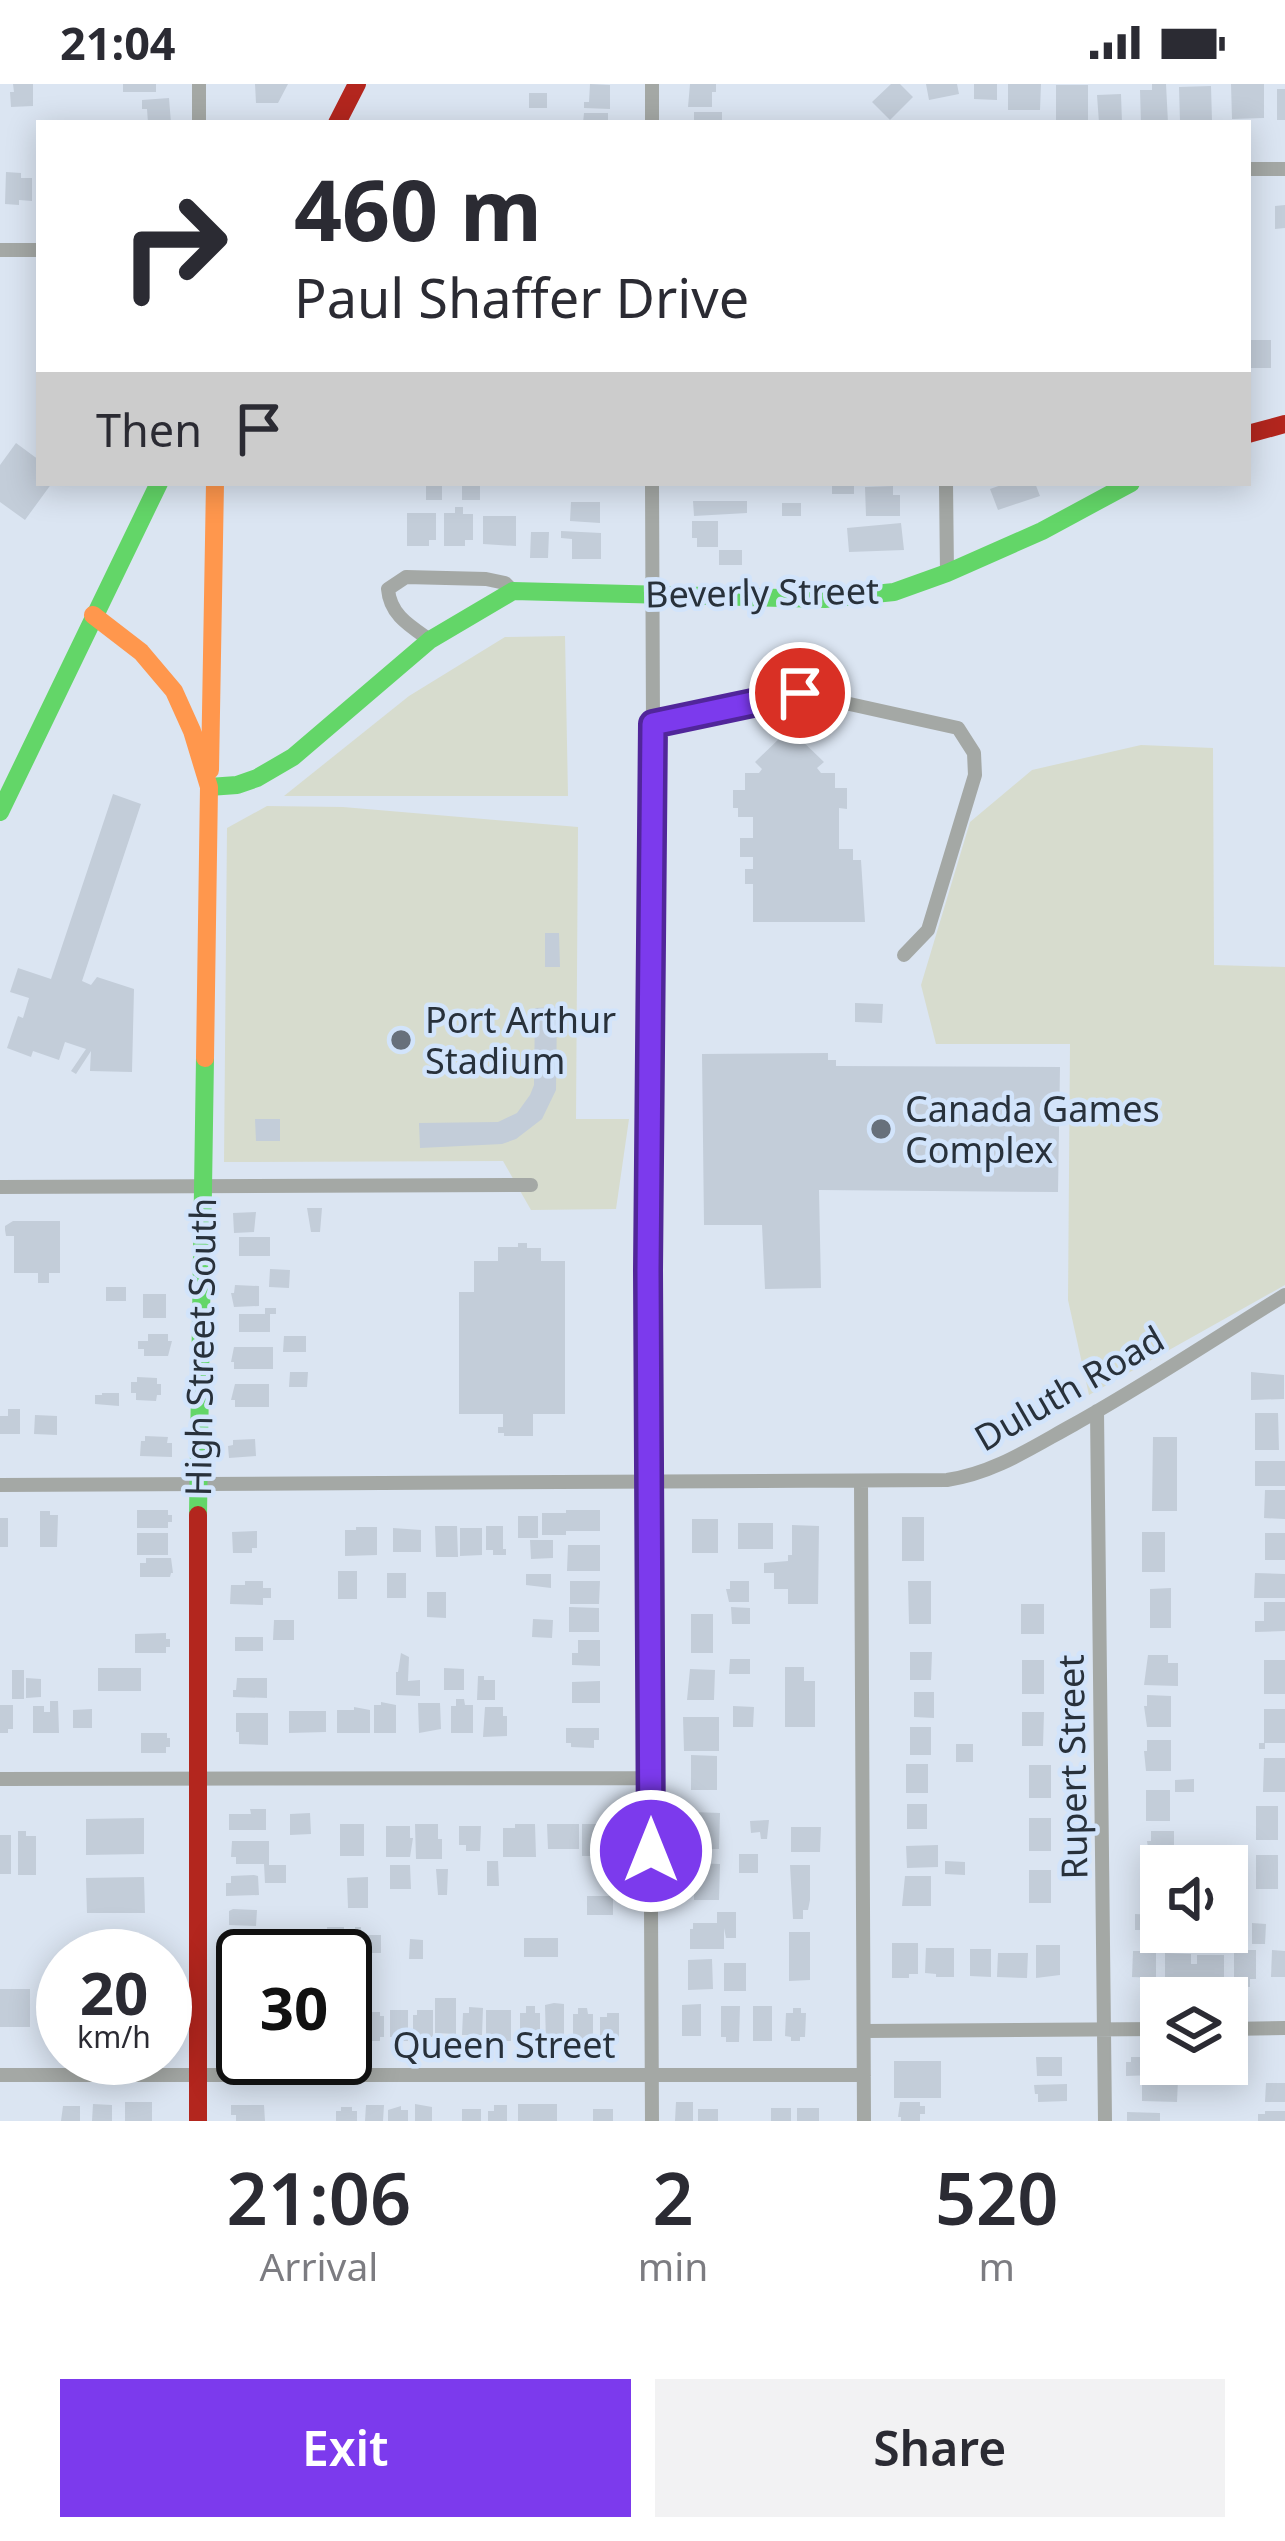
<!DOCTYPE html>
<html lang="en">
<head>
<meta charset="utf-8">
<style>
  :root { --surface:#fff; --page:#f2f2f3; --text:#2b2b33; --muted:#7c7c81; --accent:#7c3aed }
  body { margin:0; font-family:"Noto Sans",sans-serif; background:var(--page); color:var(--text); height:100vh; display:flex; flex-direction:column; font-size:45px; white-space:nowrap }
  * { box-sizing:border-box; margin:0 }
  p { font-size:39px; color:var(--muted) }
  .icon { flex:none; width:66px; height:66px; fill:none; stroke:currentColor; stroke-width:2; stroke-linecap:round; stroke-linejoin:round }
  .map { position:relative; height:2037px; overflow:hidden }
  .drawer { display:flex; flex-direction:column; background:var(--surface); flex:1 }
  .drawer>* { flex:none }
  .top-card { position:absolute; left:36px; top:36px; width:1215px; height:366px; border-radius:0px; box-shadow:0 6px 30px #0003; background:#fff; color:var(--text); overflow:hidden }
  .buttons { position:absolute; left:1140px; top:1761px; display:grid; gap:24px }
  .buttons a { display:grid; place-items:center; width:108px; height:108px; border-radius:0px; background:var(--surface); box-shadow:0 6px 30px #0003; font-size:60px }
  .speed { position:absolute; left:36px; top:1845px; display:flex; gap:24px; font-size:60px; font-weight:700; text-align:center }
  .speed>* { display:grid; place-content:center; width:156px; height:156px; border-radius:50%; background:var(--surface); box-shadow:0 6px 30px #0003; line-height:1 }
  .speed small { font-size:30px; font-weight:400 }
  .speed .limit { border:6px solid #111; border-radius:18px; background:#fff; color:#111 }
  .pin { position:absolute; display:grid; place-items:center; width:102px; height:102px; color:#fff; margin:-51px; border:6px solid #fff; border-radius:50%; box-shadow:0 3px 12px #0007 }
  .me { position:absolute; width:132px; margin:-66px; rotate:0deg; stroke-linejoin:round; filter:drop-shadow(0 0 9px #0008) }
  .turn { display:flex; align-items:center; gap:42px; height:252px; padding:0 60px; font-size:54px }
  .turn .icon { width:156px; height:156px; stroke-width:2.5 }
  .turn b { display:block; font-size:84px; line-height:102px }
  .then { display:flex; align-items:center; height:114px; padding:0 60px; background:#0003; gap:24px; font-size:45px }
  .eta { display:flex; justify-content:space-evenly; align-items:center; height:204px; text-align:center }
  .eta b { font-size:72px; font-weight:600; line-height:84px }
  .cta { display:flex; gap:24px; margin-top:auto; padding:24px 60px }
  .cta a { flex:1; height:138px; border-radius:0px; background:var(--accent); color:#fff; font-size:48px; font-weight:600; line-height:138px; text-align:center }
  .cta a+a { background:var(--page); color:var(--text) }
  .status { display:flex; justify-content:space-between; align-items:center; height:84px; padding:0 60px; background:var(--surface); direction:ltr }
  .status svg { height:33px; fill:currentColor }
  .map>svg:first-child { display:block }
</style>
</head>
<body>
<div class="status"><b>21:04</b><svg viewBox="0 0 49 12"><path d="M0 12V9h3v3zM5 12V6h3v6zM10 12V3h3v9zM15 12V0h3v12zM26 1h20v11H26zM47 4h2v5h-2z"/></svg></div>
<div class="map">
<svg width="1285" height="2037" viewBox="0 0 1285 2037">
  <rect width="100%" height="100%" fill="#dbe5f2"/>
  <path fill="#d7dcce" d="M565,552L568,712H284L409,612L505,553Z
    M1141,661L1213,664L1214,881L1285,883V1201L1089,1311L1068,1216L1070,960H936L921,901L970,738L1032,686Z
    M267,722L343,723L578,743L576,1035H629L616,1125L531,1126L503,1077L224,1078L227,744Z"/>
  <path fill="#c3cdd9" d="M13,0H33V22L11,23L10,8H14Z
    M123,0H156V8H123Z
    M255,0H288L278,19H256Z
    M590,0L610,1V25L584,24V18H589Z
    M690,0H716V8H712V23H688Z
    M891,0H900L913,13L890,36L872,18Z
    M926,0H957L959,10L929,16Z
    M974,0H997V16L974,15Z
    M1008,0H1041L1040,26H1008Z
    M1152,0H1166L1168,39H1141L1140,6H1152Z
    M1231,0H1264V34L1232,35Z
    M1056,1H1088V37H1056Z
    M1211,2L1212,37L1180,38L1179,3Z
    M1277,5H1285V36H1277Z
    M529,9H547V24H529Z
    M1121,10L1122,39H1099L1097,11Z
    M169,14L171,39H148L147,25H142V16Z
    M694,28H722V39H694Z
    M584,29H608V39H583Z
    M6,88L21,89V94H32V117L19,116V121L5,120Z
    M1285,121V144L1275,145V122Z
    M1248,256H1271V284H1248Z
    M16,359L39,376V399H52L25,436L0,418V381Z
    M426,399H442V416H426Z
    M462,399H480V416H462Z
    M832,399H854V410H832Z
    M1007,399H1035L1040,412L998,426L990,405Z
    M893,402V411H900V432H866L865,403Z
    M693,417H747V429L694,432Z
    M571,418H600V439L570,437Z
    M782,419H801V432H782Z
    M455,423H463V430H473V456H465V462H444V429H455Z
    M407,429H436V456H429V462H407Z
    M483,432H516V462L483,460Z
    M692,437H718V463H697V454H692Z
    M901,439L904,466L849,468L847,444Z
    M561,447L601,449V475H572V455L561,454Z
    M531,448H549L548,474H530Z
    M719,466H742V481H719Z
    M776,631L804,633L803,654L797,649L796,651L824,678L817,684L821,689H835V704H847V725L839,724V765H853V776H861L865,838H753V800H745V785H753V773H740V754H753V733H738V724H733V706H745V689H759L762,685L755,678L783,651V648L776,654Z
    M113,710L141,720L82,897L91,901L97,893L134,905L132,988L90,987L91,967L76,990L71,987L86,965L65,958L59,976L33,967L31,973L7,964L18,932L23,934L29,914L10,908L18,884L51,895Z
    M545,849H559L560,883H545Z
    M855,919L883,920L882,939L855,938Z
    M557,923L556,1006L542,1035L516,1055L502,1060L420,1064L419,1039L498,1038L517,1029L530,1011L534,1001L535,924Z
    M828,969V976H836V982L1060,983L1058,1108L819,1106L821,1204L765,1205L762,1141H704L702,970Z
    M255,1035H280V1057H256Z
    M307,1124H322L320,1148H311Z
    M256,1128L254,1148L234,1149L233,1129Z
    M13,1137H60V1189H49V1199H38V1189H14V1152H6L5,1146V1142Z
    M239,1153H270V1172H239Z
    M518,1159H527V1164H541V1177H565V1330H533V1352H504V1349H498V1343H503V1330H459V1208H474V1177H498V1163H518Z
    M270,1185L290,1186L289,1204L269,1203Z
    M235,1201L259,1202V1222L234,1223L231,1209H234Z
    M106,1203H126V1217H106Z
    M143,1210H166V1234H143Z
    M265,1224H276V1230H270V1248H239V1230H265Z
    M148,1250H168V1257H172L168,1272H144V1265H138V1257H148Z
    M284,1252H306V1268H283Z
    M234,1263H273V1285H234V1278H231Z
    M290,1288H308L307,1303H289Z
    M1251,1288L1284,1291V1315L1251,1316Z
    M137,1293L157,1294V1300H161V1311H157L156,1317L136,1316V1309H131V1298H137Z
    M235,1300H269V1323H235V1316H231Z
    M102,1309H119V1322L95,1320V1311H102Z
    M8,1325H20V1350H0V1332H8Z
    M1255,1329H1278L1279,1366H1255Z
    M35,1331L57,1332V1351L34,1350Z
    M145,1352L168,1353L167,1359H172V1373L140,1372L141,1357H145Z
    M1153,1353H1177V1427H1152Z
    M255,1355L256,1372L229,1374L228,1362L233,1361V1356Z
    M1255,1377H1285V1402H1255Z
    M1265,1406H1285V1435L1264,1434Z
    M137,1426H168V1431H172V1438H168V1444H137Z
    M566,1426H600V1447H566V1451H542V1429H566Z
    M40,1427H50V1431H58L57,1463H40Z
    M518,1432H538V1454H518Z
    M902,1433H924V1477H902Z
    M0,1434H8V1463H0Z
    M692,1435H718V1469H692Z
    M738,1439H773V1465H738Z
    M792,1441L819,1442L818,1520H788V1505H774V1489H764V1479L788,1477V1471H792Z
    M435,1442H457L458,1473H436Z
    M486,1442H503V1465H506V1471H493V1466H486Z
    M356,1443H377V1471L345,1472V1446H356Z
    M393,1444L421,1446V1468H393Z
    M460,1444H482V1471L460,1472Z
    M257,1447V1464H252V1469H233L232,1448Z
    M1142,1448H1165V1488H1142Z
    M137,1449H168V1471H137Z
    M1265,1449H1285V1476H1265Z
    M530,1456H553V1474L531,1475Z
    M568,1461H600V1487H567Z
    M146,1474H171L173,1489H171L170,1493H140V1479H146Z
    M338,1487H357V1515H338Z
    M387,1489H406V1514H387Z
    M1255,1489L1285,1490V1514H1254Z
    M526,1490H551V1504L526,1501Z
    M245,1497H263V1504H271V1514H263V1521L230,1520L231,1501H245Z
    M570,1497H600L599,1520H570Z
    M730,1497H749V1518H729L726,1505H730Z
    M908,1497H931V1540H909Z
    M1171,1504V1544H1150V1505Z
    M427,1508H446V1534L427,1533Z
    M1264,1518H1285V1547L1255,1548V1537H1264Z
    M1021,1520H1044V1550H1021Z
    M569,1523L599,1524V1548H569Z
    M731,1523L750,1524V1540H732Z
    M691,1530H713V1569H691Z
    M533,1535L553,1536L552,1554L532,1553Z
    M274,1536H294V1556H273Z
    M166,1549V1555H170V1563H166V1569H135V1550Z
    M235,1553H263V1567H235Z
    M578,1556H600V1582L572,1581V1569H578Z
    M910,1568H932L931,1596H910Z
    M401,1569L409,1573L408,1597L420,1596V1612L396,1611V1588H398Z
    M1148,1571H1168V1579H1178V1602L1144,1601Z
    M730,1575H750V1590H729Z
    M1022,1576H1044V1610H1022Z
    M1264,1576H1285V1610H1264Z
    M785,1583H804V1597H815V1643H785Z
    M98,1584H141V1607H98Z
    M444,1584L464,1585V1606H444Z
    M690,1585L715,1586L714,1616H687Z
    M12,1586H24V1615H12Z
    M478,1592H484V1596H495V1616H477Z
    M26,1594L41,1595V1613L26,1614Z
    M237,1594H267V1614L233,1613V1606H236Z
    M600,1597V1619H572V1598Z
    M914,1608H934V1634L914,1633Z
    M1147,1611L1171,1612V1643H1147L1144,1622H1147Z
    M456,1615H464L465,1621H473V1649H451V1622H456Z
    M50,1617H58L59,1649H33V1622H44V1628H50Z
    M381,1618L396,1621V1649H374V1621H381Z
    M418,1619H440L441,1645L419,1649Z
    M0,1621H13V1645H8V1649H0Z
    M733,1622L754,1623L753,1643H733Z
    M354,1623L370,1626V1649H337V1626H354Z
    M485,1623H503V1632H507V1652L483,1653Z
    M92,1625V1644H73V1626Z
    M1264,1625H1285V1659H1265V1665H1259V1659H1264Z
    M289,1627H326V1648L289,1649Z
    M1022,1628H1044L1043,1662H1022Z
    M236,1629H268V1661L239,1660V1648H236Z
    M683,1633H719V1667H684Z
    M910,1643H931V1671H910Z
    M566,1644H599V1656H594V1664L571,1663V1659H566Z
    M141,1649H167V1654H170V1663H166V1669H141Z
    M1147,1656H1171V1687H1146L1144,1667H1147Z
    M956,1660H973V1678H956Z
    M691,1671L717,1672V1706H691Z
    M1264,1674H1285V1708H1263Z
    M906,1680H928V1709H906Z
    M1029,1681H1051V1714H1029Z
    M1194,1695V1708H1175V1696Z
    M1146,1706H1170V1737H1146Z
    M907,1720H927V1745H907Z
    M1256,1722H1278V1756H1256Z
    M250,1725H266V1746H229V1730H251Z
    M692,1728L720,1729L719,1765H692V1758H687V1743H692Z
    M310,1729L311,1750L290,1751V1730Z
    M144,1734V1770L86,1771V1735Z
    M1029,1734H1051V1767H1029Z
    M769,1736L767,1755H761L760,1748L751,1749L750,1737Z
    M340,1740H364V1772H340Z
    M415,1740H438V1755H442V1775H416Z
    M515,1740H535L536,1773H503V1744H515Z
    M547,1740H579V1765H548Z
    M582,1740H607V1772H582Z
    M386,1742H410V1754H413L410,1773H386Z
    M459,1742H481L480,1767H466V1761H459Z
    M791,1743H821L820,1768H791Z
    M18,1747H26V1752H36V1791H18Z
    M1151,1747H1174V1778H1150L1147,1757H1151Z
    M0,1751H11V1790H0Z
    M232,1757H269V1781H286V1799H265L264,1780H236V1773H231Z
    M938,1761V1783L907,1784L906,1762Z
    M739,1770H758V1789H739Z
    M1256,1771H1278V1805H1256Z
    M487,1777H498L499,1802H487Z
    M945,1777L965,1778V1791L945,1790Z
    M694,1779L720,1780L719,1816H694V1809H690Z
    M390,1781H410L411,1805H390Z
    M790,1781H810V1816L808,1826H803V1835H793Z
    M436,1785H448L447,1811H438Z
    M1029,1786H1051V1819H1029Z
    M254,1791L258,1792L259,1811L226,1812V1799H231V1792Z
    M1146,1791H1161V1822H1146L1143,1802H1146Z
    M905,1792H931V1822H902Z
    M144,1793L145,1829H87L86,1794Z
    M368,1793V1824H348L347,1794Z
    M587,1812H613V1831H587Z
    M233,1825L257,1826L256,1842L229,1841V1827Z
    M717,1828H736V1854H726L724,1844V1865H690V1845H693V1839H717Z
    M1135,1830L1155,1831V1846H1135Z
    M1252,1839L1266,1840L1265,1860H1252Z
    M327,1843H344V1861H328Z
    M355,1843H361V1851H381V1869H362V1857H355Z
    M242,1845H261L262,1867L243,1868Z
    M789,1848H810V1896L789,1897Z
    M524,1854H558V1873H524Z
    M410,1855L423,1856V1875H409Z
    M892,1859H918V1890H909V1894H892Z
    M1036,1861H1060V1891L1036,1894Z
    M926,1864H954V1893H936V1890L925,1889Z
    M970,1865H991V1893L970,1892Z
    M1234,1866H1256V1895H1250V1903H1242V1895H1234Z
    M1272,1866L1285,1867V1893H1271Z
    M1133,1867H1156V1894L1132,1893Z
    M998,1869H1028L1027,1894L997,1893Z
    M1165,1869L1191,1870V1880H1197V1871H1224V1895H1165Z
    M712,1875L713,1905L688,1906V1876Z
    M724,1879H746V1907H724Z
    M0,1905H30V1943H0Z
    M42,1909H63V1943H42Z
    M435,1914H456V1950L435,1949Z
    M165,1915H174L173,1960L165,1959Z
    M554,1919L564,1920V1958H546L545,1921Z
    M701,1920V1952H682V1921Z
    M526,1922H535V1929H540V1952H533V1957H524L525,1951H520V1929H526Z
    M721,1922H740L739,1958H726V1953H721Z
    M753,1922H772V1957H753Z
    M226,1923H243V1952L225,1951Z
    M469,1923L483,1924L482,1951H477L476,1955H468V1951H462L463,1929H469Z
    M345,1924H354V1929H359L360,1954H345Z
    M578,1924H587L588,1930H593V1961H581V1954H573V1930H578Z
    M793,1924H801V1929H806L805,1953H800V1957H791V1953L785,1952L786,1929H793Z
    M390,1926H408V1957H396V1953H390Z
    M417,1926H433V1953H427V1958H419V1953H413V1931H417Z
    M486,1926H511V1957H486Z
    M371,1928H380V1932H384V1953H380V1957H372V1953H366V1932H371Z
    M607,1929H619V1958H607V1954H600V1933H607Z
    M1036,1973H1062V1992H1037Z
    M1131,1973H1155V1991L1126,1992V1978H1131Z
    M894,1977H941V2014H894Z
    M1142,1995H1178L1177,2018L1142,2017Z
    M1266,1999H1285V2018H1265Z
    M1067,2000V2017L1038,2018V2010H1035L1034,2001Z
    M125,2018H152V2037H125Z
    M676,2018H693V2037H675Z
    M900,2018H920V2022H925V2030H920V2037H901V2033H898Z
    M93,2020L112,2021V2037H92Z
    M415,2020L432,2023V2037H415Z
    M518,2020H557V2037H518Z
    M231,2021H264L265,2037H236V2031H231Z
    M366,2021H384L383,2037H365Z
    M494,2021H507V2037H488V2027H494Z
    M63,2022H80V2037H61Z
    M401,2022V2026H408V2037H388V2026Z
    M341,2023H352V2027H357V2037H336V2027H341Z
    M771,2024H791V2037H771Z
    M797,2024H819V2037H797Z
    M462,2025H481V2037H462Z
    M593,2025H613V2037H593Z
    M698,2025H718V2037H698Z
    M1265,2027H1285V2037H1258V2030H1265Z
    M1127,2028L1160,2029V2037H1127Z"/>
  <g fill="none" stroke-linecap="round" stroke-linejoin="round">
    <path stroke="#a4a8a5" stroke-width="14" d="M199,0V39
      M652,39V0
      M1248,85H1285
      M0,166H39
      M946,399L947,489
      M430,556C410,542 390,531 388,505L406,493L486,495L505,499L513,507
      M653,640L781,611L800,609L958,644L974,669L975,691L928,846L904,871
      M0,1103L531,1101
      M1097,1327L1105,2037
      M861,1397L864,2037
      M0,1401L947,1396C994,1389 1031,1364 1073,1341C1145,1301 1214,1255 1285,1211
      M0,1695L652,1694
      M1227,1945L1285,1944
      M865,1947L1161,1945
      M0,1991H864
      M652,2037L648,1187L653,640L652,399"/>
    <path stroke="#63d668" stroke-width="18" d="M209,703L237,701L257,694L293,673L430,556L513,507L825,515L894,508L947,489L1042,447L1131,399
      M0,728L159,399
      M198,1431L205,974"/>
    <path stroke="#ff974d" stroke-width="18" d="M93,531L141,568L174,607L192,647L209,703L205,974
      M210,686L215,399"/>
    <path stroke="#b3261e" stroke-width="18" d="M337,39L357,0
      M1248,350L1285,340
      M198,1431V2037"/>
  </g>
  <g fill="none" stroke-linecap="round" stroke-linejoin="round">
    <defs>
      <path id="route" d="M651,1767L648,1186L653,640L800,609"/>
    </defs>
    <use href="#route" stroke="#51269a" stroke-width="30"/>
    <use href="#route" stroke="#7c3aed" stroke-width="21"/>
  </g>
  <g fill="#67707b" stroke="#d2e4fb" stroke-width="4.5">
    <circle cx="401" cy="956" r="12"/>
    <circle cx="881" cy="1045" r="12"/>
  </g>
  <g text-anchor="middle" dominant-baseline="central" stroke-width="9" stroke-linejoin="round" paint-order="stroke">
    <g font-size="36" fill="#28313b" stroke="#d2e4fb">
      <text transform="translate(762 508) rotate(-1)">Beverly Street</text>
      <text transform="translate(200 1263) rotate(-89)">High Street South</text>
      <text transform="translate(1069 1304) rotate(-30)">Duluth Road</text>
      <text transform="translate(1072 1683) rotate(-91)">Rupert Street</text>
      <text x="504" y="1960">Queen Street</text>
    </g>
    <g font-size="36" fill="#28313b" stroke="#d2e4fb" text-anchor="start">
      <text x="425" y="935">Port Arthur<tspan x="425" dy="41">Stadium</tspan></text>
      <text x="905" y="1024">Canada Games<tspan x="905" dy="41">Complex</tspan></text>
    </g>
  </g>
</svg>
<div class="buttons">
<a><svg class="icon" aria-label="sound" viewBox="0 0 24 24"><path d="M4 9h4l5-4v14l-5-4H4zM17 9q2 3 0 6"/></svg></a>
<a><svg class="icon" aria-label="layers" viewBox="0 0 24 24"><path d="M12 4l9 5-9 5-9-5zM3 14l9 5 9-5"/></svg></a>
</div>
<div class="speed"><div>20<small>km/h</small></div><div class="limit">30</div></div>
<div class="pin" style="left:800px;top:609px;background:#d93025"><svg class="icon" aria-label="arrive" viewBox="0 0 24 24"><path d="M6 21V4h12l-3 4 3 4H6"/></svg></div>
<svg class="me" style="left:651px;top:1767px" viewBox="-20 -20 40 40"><circle r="17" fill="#7c3aed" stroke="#fff" stroke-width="3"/><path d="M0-11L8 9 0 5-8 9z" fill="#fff"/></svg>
<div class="top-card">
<div class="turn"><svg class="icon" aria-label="right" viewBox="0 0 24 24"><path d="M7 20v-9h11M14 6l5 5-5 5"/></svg><div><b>460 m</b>Paul Shaffer Drive</div></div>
<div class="then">Then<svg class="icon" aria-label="arrive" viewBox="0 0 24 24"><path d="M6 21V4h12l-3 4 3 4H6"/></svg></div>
</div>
</div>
<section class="drawer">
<div class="eta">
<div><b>21:06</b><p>Arrival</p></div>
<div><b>2</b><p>min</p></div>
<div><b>520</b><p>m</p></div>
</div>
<div class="cta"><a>Exit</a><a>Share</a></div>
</section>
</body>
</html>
